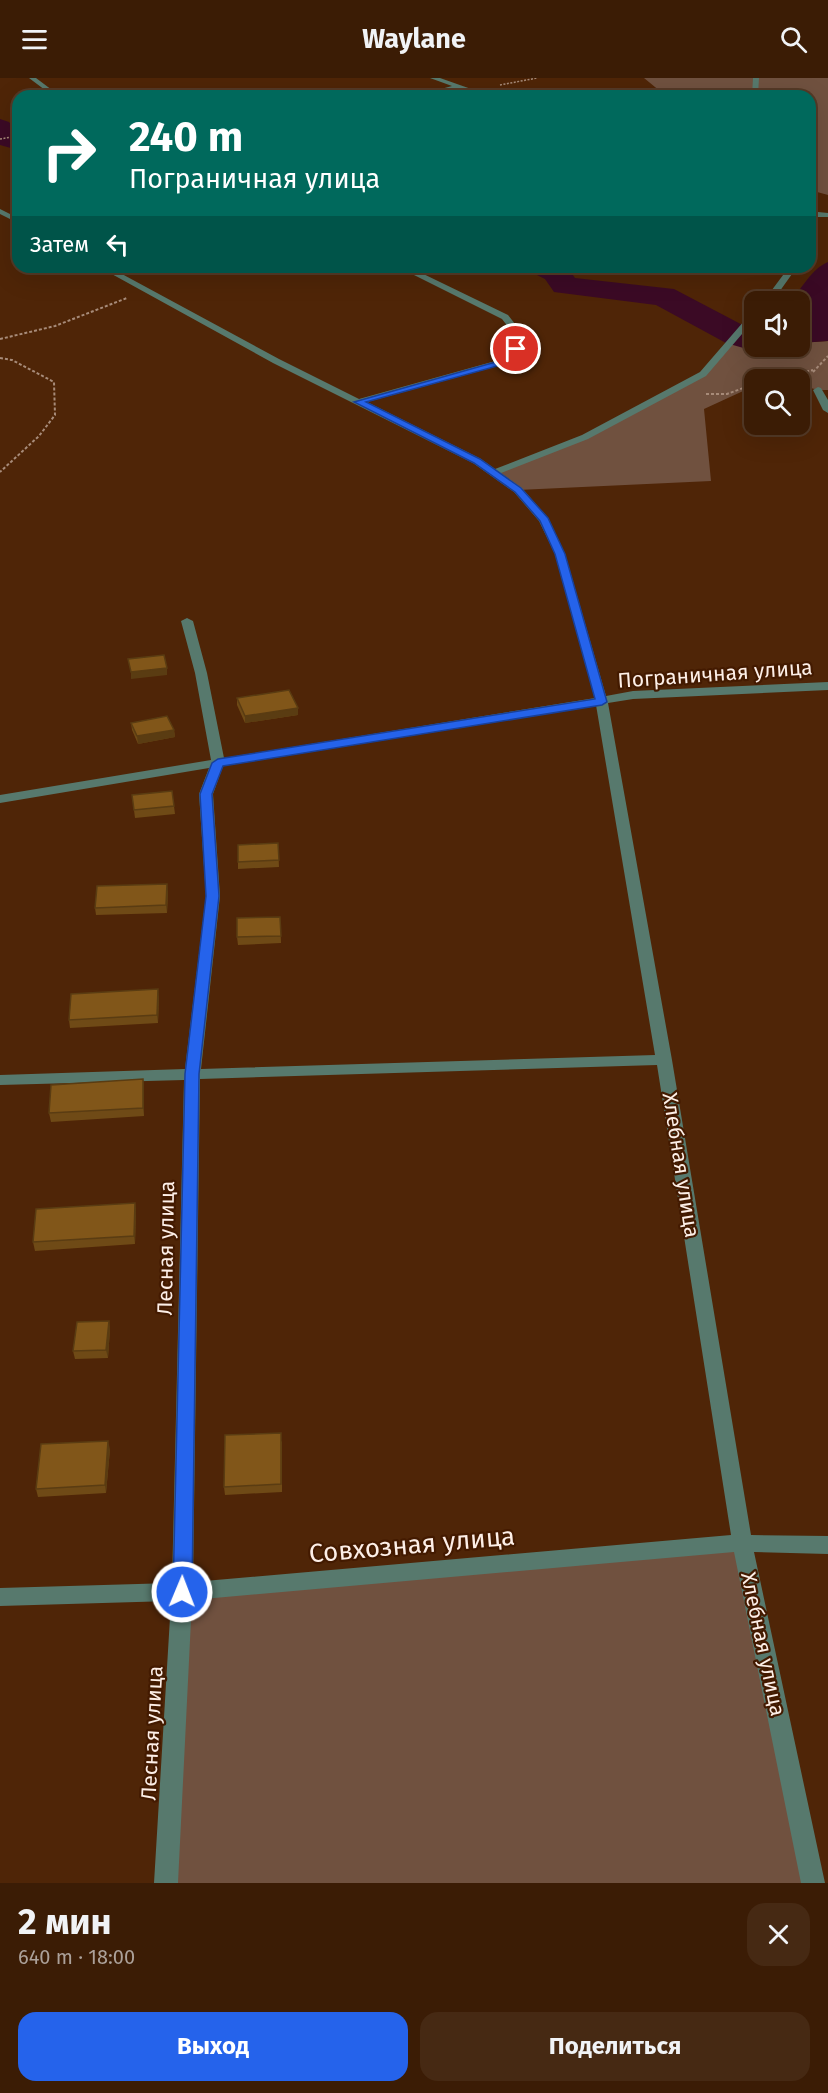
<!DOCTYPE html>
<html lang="ru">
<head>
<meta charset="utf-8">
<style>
  :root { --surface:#3b1c05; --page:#462913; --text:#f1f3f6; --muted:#aca19a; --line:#543a27; --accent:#2563eb }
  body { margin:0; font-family:"Fira Sans",sans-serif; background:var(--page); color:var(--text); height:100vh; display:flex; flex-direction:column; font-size:22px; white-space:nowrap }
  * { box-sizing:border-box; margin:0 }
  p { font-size:20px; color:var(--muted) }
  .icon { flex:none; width:33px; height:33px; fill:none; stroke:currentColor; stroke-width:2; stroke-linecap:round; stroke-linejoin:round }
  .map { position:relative; height:1805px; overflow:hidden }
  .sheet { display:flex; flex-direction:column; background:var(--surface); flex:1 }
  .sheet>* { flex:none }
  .banner { position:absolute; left:12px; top:12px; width:804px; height:183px; border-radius:18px; box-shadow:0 6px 24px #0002,0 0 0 2px var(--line); background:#00695c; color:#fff; overflow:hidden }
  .tools { position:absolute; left:744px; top:213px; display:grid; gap:12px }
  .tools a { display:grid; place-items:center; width:66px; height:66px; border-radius:12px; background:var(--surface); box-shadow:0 6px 24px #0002,0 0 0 2px var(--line); font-size:30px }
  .pin { position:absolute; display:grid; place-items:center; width:51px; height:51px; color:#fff; margin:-26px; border:3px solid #fff; border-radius:50%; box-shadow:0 2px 6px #0007 }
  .me { position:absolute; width:66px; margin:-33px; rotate:1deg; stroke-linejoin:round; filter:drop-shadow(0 0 4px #0008) }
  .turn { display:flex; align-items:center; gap:21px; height:126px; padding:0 18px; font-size:27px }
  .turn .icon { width:78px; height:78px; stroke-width:2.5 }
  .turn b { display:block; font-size:42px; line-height:51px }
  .then { display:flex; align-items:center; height:57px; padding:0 18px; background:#0003; gap:12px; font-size:22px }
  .round { display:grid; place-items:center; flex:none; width:63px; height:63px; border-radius:18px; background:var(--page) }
  .headline { display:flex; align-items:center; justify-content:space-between; height:102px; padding:0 18px }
  h1 { font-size:36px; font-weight:700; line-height:45px }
  .cta { display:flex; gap:12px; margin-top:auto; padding:12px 18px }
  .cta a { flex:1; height:69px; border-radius:18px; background:var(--accent); color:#fff; font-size:24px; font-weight:700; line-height:69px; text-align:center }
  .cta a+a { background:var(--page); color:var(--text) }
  header { display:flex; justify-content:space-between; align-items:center; height:78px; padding:0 18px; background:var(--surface); font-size:27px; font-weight:700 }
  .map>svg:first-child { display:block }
</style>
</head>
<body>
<header><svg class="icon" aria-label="menu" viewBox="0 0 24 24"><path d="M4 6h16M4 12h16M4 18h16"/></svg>Waylane<svg class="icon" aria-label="search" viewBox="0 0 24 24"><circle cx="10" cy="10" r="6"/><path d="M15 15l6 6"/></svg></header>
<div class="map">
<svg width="828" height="1805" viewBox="0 0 828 1805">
  <rect width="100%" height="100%" fill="#4f2507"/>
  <path fill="#70513f" d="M644,0H828V117L810,112V18H666Z
    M737,258L754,263V268H800V265L828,263V312H818L800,307V302H754V308L704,331L711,403L518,412L493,395L585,359L703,296Z
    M742,1465L813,1805H166L182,1514Z"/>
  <path fill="#3b0a25" d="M828,184V263L800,265V224L790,223C803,210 811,191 828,184Z"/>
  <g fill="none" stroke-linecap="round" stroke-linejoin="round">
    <path fill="#3b0a25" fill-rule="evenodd" d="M0,41L9,44L18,56V72L0,67Z
      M529,189H567L575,200L674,211L754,253V268H766L754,273L726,265L656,227L554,214L545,201L533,195Z"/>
    <path stroke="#a78b79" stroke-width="1.5" stroke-dasharray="2 1.5" stroke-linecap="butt" d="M500,7L537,0
      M0,61L18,58"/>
    <path stroke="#a78b79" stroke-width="2" stroke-dasharray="3 2" stroke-linecap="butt" d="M0,261L55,248L127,220
      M0,280L12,282L54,304L55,337L39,358L0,394
      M813,294L828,278
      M767,302L813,292
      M706,316H727L754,306"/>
    <path fill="#57796d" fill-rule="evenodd" d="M29,0H36L60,18H53Z
      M430,0H440L491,18C480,18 469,11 458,11C444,11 430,18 415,18L452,8Z
      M753,0H759L758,18H752Z
      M810,115L814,117L818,134L828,135V139H817L816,162L810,167Z
      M0,131L18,140V145L0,136Z
      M99,189H109L279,281L359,321L506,280L517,260L502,241L398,189H409L508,237L526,260L512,284L367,324L481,381L495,391L582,357L700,294L751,235L754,234V242L706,298L588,361L501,395L522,410L548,440L565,476L606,618L633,613L828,604V612L633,621L608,625L672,982L751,1457L828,1458V1476L754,1474L825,1805H801L734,1474L192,1522L178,1805H154L171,1523L0,1528V1510L172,1505L184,1002L0,1007V997L185,991L206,818L199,716L209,690L0,725V717L211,682L195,595L181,543L187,540L193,543L207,595L224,680L595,620L555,476L539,443L514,414L473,385L273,285ZM596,627L655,977L201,991L220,818L213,716L223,688ZM657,987L731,1457L193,1504L200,1001Z
      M789,189H797L772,224H763Z
      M818,309L821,310L828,322V335L823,332L813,312Z"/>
  </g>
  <path fill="#6f4a16" d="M237,620L298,637L245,645L237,627Z
    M131,645L174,652L175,659L138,666L132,652Z
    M172,713L175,736L135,740L132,717Z
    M278,765L279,789L238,791V767Z
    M168,813L167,835L96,837L95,830Z
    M280,839L281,865L238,867L237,859Z
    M159,919L158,945L70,950L69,942Z
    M143,1001L144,1009V1038L51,1044L49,1035Z
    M135,1125L136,1133L135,1166L35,1173L33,1164Z
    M109,1243L110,1251L108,1280L75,1281L73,1273Z
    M282,1363V1414L225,1417L224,1409Z
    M110,1371L106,1415L38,1419L36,1411Z"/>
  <path fill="#5a3c12" d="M167,590V597L131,601V594Z
    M298,630V637L245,645V638Z
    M174,652L175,659L138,666L137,658Z
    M167,806L168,813L167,835L166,827Z
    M158,911L159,919L158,945L157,937Z
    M143,1001L144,1009V1038L143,1030Z
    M135,1125L136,1133L135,1166L134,1158Z
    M109,1243L110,1251L108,1280L106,1272Z
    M108,1363L110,1371L106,1415L105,1407Z"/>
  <path fill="#815619" stroke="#5a3c12" stroke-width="1.5" d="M164,577L167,590L131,594L128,581Z
    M289,612L298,630L245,638L237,620Z
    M167,638L174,652L137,658L131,645Z
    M172,713L174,728L134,732L132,717Z
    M278,765L279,782L238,784V767Z
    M167,806L166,827L95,830L97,808Z
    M280,839L281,858L237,859V840Z
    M158,911L157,937L69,942L71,916Z
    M143,1001V1030L49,1035L51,1007Z
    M135,1125L134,1158L33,1164L36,1131Z
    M109,1243L106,1272L73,1273L77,1244Z
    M281,1355V1406L224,1409L225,1357Z
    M108,1363L105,1407L36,1411L41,1366Z"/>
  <path fill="#2563eb" stroke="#184099" stroke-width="1.5" d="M513,269L520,271L512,284L366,324L480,381L521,410L548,440L565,476L607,624L602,627L223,688L212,716L219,818L199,996L192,1514L189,1520L182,1522L176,1520L173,1514L185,996L206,818L200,716L212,685L218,681L595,621L555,476L540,443L515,414L474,385L354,324L506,281Z"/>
  <g text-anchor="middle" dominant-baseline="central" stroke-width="4.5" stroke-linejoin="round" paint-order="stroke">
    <g font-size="21" fill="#fdefe7" stroke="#431a00">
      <text transform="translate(715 596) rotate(-4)">Пограничная улица</text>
      <text transform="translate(681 1087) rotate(81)">Хлебная улица</text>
      <text transform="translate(166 1170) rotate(-89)">Лесная улица</text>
      <text transform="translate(763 1566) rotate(78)">Хлебная улица</text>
      <text transform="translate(152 1655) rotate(-87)">Лесная улица</text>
    </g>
    <g font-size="26" fill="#fdefe7" stroke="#431a00">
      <text transform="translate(412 1467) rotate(-5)">Совхозная улица</text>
    </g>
  </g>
</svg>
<div class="tools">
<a><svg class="icon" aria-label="sound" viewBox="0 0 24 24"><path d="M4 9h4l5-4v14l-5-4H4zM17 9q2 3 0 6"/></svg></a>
<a><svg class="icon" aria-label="search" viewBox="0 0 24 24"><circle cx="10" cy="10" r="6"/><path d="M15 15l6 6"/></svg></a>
</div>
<div class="pin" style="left:516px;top:271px;background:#d93025"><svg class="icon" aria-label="arrive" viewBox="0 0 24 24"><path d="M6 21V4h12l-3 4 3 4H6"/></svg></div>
<svg class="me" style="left:182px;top:1514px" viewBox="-20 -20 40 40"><circle r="17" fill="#2563eb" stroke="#fff" stroke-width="3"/><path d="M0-11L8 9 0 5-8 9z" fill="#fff"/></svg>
<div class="banner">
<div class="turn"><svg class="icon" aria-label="right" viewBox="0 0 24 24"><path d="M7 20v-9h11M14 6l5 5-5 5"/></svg><div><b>240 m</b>Пограничная улица</div></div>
<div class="then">Затем<svg class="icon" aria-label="left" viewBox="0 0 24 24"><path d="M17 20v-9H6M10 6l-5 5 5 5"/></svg></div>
</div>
</div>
<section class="sheet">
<div class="headline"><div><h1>2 мин</h1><p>640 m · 18:00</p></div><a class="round"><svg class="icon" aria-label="close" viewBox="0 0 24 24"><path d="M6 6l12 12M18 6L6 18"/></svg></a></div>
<div class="cta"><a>Выход</a><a>Поделиться</a></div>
</section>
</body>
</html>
